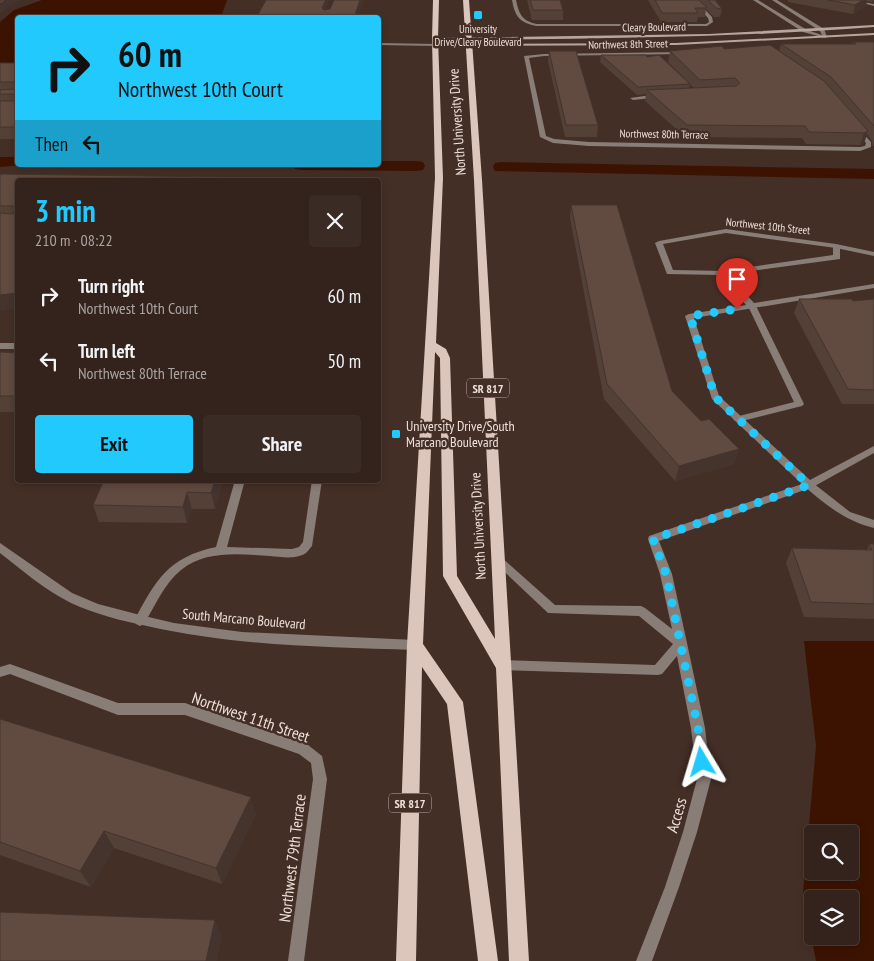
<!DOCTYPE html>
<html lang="en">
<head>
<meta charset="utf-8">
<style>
  :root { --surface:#33231c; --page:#3b2b25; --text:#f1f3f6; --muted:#a9a4a3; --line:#4e403b; --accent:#21c9fd }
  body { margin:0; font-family:"PT Sans Narrow",sans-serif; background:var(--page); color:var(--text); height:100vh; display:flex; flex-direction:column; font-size:19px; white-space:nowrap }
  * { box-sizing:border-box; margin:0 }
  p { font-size:16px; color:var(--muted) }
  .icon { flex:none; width:28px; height:28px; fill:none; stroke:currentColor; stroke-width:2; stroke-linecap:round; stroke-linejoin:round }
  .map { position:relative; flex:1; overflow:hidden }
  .sheet { position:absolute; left:15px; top:178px; width:366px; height:305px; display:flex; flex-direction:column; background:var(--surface); border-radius:5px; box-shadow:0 2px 8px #0003,0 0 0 1px var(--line) }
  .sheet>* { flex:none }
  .banner { position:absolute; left:15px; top:15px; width:366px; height:152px; border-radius:5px; box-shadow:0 2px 8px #0003,0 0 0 1px var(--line); background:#21c9fd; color:#111; overflow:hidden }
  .tools { position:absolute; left:804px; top:825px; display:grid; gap:10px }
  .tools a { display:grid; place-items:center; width:55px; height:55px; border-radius:5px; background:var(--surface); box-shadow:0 2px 8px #0003,0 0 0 1px var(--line); font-size:25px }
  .pin { position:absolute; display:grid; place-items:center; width:42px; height:42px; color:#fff; margin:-51px -21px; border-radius:50% 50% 50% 0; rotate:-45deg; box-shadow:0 0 5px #0007 }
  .pin .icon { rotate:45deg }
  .me { position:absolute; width:55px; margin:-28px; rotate:353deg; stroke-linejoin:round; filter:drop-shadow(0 0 4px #0008) }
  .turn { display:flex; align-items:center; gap:18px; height:105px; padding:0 20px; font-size:22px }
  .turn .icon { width:65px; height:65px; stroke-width:2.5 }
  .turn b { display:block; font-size:35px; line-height:42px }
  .then { display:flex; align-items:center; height:48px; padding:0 20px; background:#0003; gap:10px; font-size:19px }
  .round { display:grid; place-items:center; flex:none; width:52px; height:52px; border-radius:5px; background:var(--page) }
  .overview { display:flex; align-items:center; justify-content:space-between; height:85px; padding:0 20px }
  h1 { font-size:30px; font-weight:600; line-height:38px; color:var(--accent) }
  .cta { display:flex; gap:10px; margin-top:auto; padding:10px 20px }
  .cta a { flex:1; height:58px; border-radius:5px; background:var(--accent); color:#111; font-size:20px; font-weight:600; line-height:58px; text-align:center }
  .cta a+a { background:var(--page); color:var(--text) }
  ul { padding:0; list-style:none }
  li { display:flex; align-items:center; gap:15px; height:65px; padding:0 20px }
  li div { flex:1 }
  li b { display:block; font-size:19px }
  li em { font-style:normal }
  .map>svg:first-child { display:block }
</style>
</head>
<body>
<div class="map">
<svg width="874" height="961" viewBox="0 0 874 961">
  <rect width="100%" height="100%" fill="#442f26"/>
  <path fill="#3c1300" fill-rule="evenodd" d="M42,0H227L221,17L18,18L17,65L0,64V22L14,10Z
    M804,641H874V961H816L803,893L816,746ZM812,834H850V871H812ZM812,899H850V936H812Z"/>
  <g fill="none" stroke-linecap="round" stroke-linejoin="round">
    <path fill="#3c1300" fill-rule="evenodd" d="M0,157H18V165H24L0,167Z
      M379,161H417L423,162L425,166L423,170L417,171L301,170L295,169L293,165H379Z
      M501,162L874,169V179L495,171L493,167L495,163Z"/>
    <path fill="#897d78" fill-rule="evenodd" d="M833,244L840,246V259L722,275L718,273L722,271L833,255Z
      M749,304H755L756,306L804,404L802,406L738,422L735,421L733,419L735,417L794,402L748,306Z
      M235,480H245L227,547L292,549L299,547L303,542L312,480H322L312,546C310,548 309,550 307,552C298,560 281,557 270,556C240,554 205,550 181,570C164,584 155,606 144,624L140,626L136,624L134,621C155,581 168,557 216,547Z
      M809,482L813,483L850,512L874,520V528C846,521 827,506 805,487L804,485Z"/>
    <path fill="#897d78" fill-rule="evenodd" d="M512,0H516C519,14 522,21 537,24H706L709,22L708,18L692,0H696L712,17L713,22L707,26H537C520,23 515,17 512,0Z
      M753,0H758L807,30L822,35L820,31L772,0H777L824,29L827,37L825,38L803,32Z
      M853,0L874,4V6L854,1Z
      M379,43L436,44L438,45L436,46L379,45Z
      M683,52L685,54L544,56L529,58L546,136L554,139L589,142L860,147L865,146L866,143L855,130L858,128L871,142V147L860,151L589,146L553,143L540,137L524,56L544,54Z
      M659,94L661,95V97L633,100L630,98Z
      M726,229L836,244L874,252V256L836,248L726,233L663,244L673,270L725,271L754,303L874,284V288L694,318L719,396L810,480L874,446V453L813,487L659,541L672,574L687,643L705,728L711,779L697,832L679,887L652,961H636L665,887L683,832L697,779L691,728L677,656L662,674L658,675L502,670L498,669L496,665L498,661L502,660L655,665L673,644L639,616L548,613L492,560L493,557H501L555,605L641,606L645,608L672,629L660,574L648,539L649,536L802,484L712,399L685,316L689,314L746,305L720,275L667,274L655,243L659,241Z
      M0,343H18V349H0Z
      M0,543L72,593L98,604L140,615L174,623L242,632L415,640L419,642L421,645L419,648L415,650C325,647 235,646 147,626C122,621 95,614 71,603C45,590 23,571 0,553Z
      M10,664L118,703H185L308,745L322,756L327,779L304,961H288L313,779L311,763L299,754L185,715H118L10,674L0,677V667Z"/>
    <path fill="#b8a69e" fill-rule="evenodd" d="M874,25V27C728,38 582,39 435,40L433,39L435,38L709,34Z
      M874,33V35L676,45L468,46L466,45L468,44L676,43Z"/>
    <path fill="#dcc6bb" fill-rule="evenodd" d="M433,0H439L438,39L443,178L436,343L446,349L450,358L457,576L495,639L474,180L463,0H469L482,180L529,961H509L496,668L443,576L440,358L435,352L423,644L463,702L498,961H478L447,704L422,667L416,961H396L407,645L435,178L432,39Z"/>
  </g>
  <path fill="#534037" d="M527,0H560L563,10V20H532Z
    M648,0H715L722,9L720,17H714L706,9L705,17H698L697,22H661Z
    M788,0H874L872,2L867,1L866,6L853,14L788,2Z
    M853,42H874V146H873L872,141L867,134L864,143L860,145L806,144L802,138L685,137L645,101L646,94L637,95L600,62L601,55L647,57L690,84L689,88H694L668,62L670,51L724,49L779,51L781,44H852Z
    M549,51L598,125L597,137H565L548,61Z
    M0,63H18V139H0Z
    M0,174L18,180V308L0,310Z
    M571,205L672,391L701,421L739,449L734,464L675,481L604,399L570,218Z
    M799,299L853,301L874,299V404H842L794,313Z
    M0,352L18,353V412H0Z
    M223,480L215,509H192L187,523L99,522L93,505Z
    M869,544H874V619L804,617L786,563L792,548L867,550Z
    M0,719L256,814L222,884L114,848L91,887L0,855Z"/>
  <path fill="#44342d" d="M6,0H22L13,4L0,13V4Z
    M326,0H330L323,17L322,8Z
    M360,0H364L358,18H354Z
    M863,0H867L866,6L853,14L855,5Z
    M868,131L864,143L860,145L864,133Z
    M18,293V308L0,310V295Z
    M739,449L734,464L675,481L679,466Z
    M215,480H223L215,509L211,493Z
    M187,492L192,509L187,523L183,507Z
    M251,797L256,814L222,884L216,868Z
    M104,831L114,848L91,887L80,871Z
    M215,920L222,936L217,961H206Z"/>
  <path fill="#614a40" stroke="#44342d" d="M0,0H6L0,4Z
    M266,0H326L322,8L324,10L330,9L334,0H360L354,18H256Z
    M530,0H560L563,10H533Z
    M655,0H699L707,8H695L698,13H662Z
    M708,0H715L722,9L716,8Z
    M828,0H863L855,5Z
    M853,42H874V126L831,77L781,44H856Z
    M770,45L824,81L868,131L864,133L809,132L805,126L687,125L647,90L736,86L740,83L735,78L700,80L670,51L722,46L724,49Z
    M549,51H576L598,125H566Z
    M601,55H646L647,57L659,55L690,84L638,87Z
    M0,63H18V127H0V101H16V96L14,94H0V90L16,89V84L15,82H0Z
    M0,174L362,179V180H18V293L0,295V213L13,214L15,208L13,206H0Z
    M571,205H617L672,391L701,421L709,419L739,449L679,466L607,384Z
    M799,299H852L853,301L874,299V390L848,389Z
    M0,352L18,353V396H0Z
    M104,480H215L211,493L187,492L183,507L93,505Z
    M869,544H874V604L811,602L792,548L872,550Z
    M0,719L251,797L216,868L104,831L80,871L0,842Z
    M0,912L215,920L206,961H0Z"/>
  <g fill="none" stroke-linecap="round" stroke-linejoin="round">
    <path stroke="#21c9fd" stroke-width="9" stroke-dasharray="0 16.2" d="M702,762L698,728L666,574L653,539L809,485L715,397L690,316L737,309"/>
  </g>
  <g fill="#21c9fd" stroke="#442f26" stroke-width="2">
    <rect x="473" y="10" width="10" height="10" rx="2.5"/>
    <rect x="391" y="429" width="10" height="10" rx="2.5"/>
  </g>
  <g text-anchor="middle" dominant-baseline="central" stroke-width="5" stroke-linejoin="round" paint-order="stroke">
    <g font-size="11" fill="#eee0da" stroke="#442f26">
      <text transform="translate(654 27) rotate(-1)">Cleary Boulevard</text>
      <text transform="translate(628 44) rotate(-1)">Northwest 8th Street</text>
      <text transform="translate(664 134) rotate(1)">Northwest 80th Terrace</text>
      <text transform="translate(768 226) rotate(6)">Northwest 10th Street</text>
    </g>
    <g font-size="11" fill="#eee0da" stroke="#442f26">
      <text x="478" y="29">University<tspan x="478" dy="13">Drive/Cleary Boulevard</tspan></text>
    </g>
    <g fill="#442f26" stroke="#bbaba4" stroke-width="1">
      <rect x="467" y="378.5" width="42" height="19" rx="4"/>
      <rect x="389" y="793.5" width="42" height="19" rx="4"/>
    </g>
    <g font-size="12" font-weight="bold" fill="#eee0da">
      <text x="488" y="388">SR 817</text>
      <text x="410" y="803">SR 817</text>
    </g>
    <g font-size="14" fill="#eee0da" stroke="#442f26">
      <text transform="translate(457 122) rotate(-94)">North University Drive</text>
      <text transform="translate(478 526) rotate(-93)">North University Drive</text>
      <text transform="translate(244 619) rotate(5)">South Marcano Boulevard</text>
    </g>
    <g font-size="14" fill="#eee0da" stroke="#442f26" text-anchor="start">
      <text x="406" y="426">University Drive/South<tspan x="406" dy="16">Marcano Boulevard</tspan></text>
    </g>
    <g font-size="16" fill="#eee0da" stroke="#442f26">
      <text transform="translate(251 717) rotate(19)">Northwest 11th Street</text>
      <text transform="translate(676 815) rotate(-74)">Access</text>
      <text transform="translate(292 858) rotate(-83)">Northwest 79th Terrace</text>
    </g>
  </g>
</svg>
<div class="tools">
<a><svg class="icon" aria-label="search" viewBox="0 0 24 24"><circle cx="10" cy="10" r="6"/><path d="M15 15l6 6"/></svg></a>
<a><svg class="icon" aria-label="layers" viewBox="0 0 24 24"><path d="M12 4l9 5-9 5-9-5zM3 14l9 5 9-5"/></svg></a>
</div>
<div class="pin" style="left:737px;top:309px;background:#d93025"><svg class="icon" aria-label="arrive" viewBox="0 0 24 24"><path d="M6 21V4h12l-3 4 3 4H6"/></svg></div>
<svg class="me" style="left:702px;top:762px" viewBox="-20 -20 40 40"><path d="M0-17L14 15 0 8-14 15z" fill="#21c9fd" stroke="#fff" stroke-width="4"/></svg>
<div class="banner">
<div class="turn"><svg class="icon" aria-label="right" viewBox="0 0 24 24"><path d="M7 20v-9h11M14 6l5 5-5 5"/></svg><div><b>60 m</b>Northwest 10th Court</div></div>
<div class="then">Then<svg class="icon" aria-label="left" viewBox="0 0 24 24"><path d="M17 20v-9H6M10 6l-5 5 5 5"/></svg></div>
</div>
<section class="sheet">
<div class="overview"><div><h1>3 min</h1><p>210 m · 08:22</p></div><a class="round"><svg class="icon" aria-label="close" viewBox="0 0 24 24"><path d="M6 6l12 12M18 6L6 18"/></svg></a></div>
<ul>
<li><svg class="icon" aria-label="right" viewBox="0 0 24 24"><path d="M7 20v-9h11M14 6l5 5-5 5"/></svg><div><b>Turn right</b><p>Northwest 10th Court</p></div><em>60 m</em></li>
<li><svg class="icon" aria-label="left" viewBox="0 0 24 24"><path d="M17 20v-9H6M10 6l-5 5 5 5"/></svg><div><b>Turn left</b><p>Northwest 80th Terrace</p></div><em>50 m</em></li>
</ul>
<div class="cta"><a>Exit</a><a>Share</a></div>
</section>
</div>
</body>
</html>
